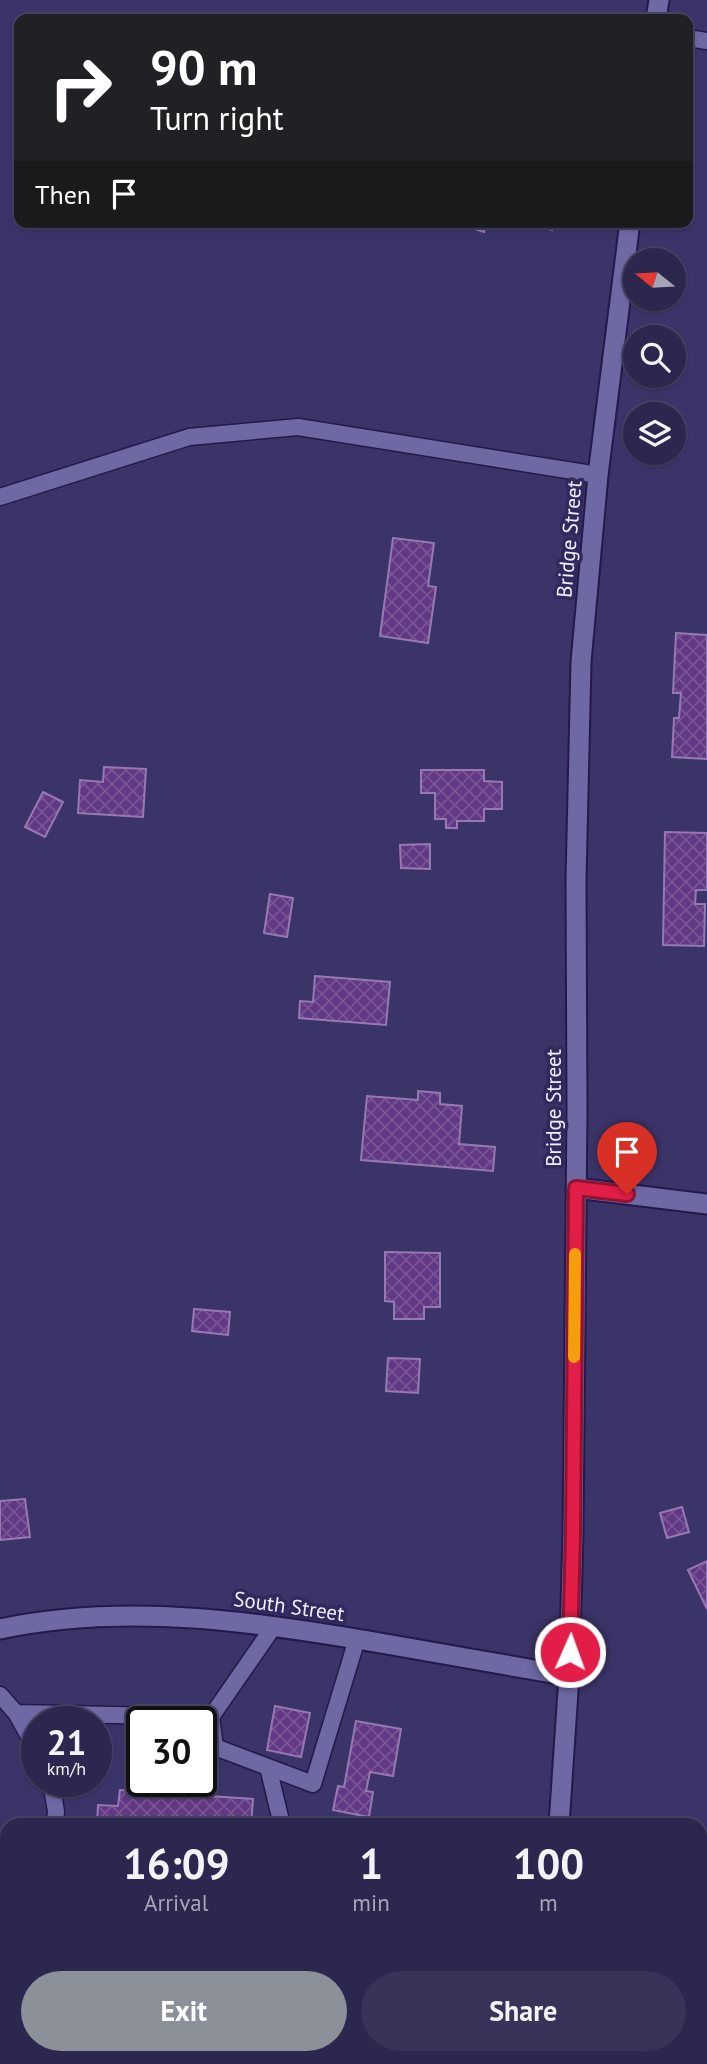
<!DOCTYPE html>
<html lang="en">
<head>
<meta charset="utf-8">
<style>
  :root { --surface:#2c274f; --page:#383359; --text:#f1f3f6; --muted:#a6a5b7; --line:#484466; --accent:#8c9099 }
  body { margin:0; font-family:"PT Sans",sans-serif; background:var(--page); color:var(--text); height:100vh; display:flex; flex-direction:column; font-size:26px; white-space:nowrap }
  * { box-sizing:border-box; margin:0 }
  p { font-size:23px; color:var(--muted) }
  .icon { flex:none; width:38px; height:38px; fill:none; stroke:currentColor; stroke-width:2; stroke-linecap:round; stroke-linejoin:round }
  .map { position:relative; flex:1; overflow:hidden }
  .drawer { position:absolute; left:0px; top:1818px; width:707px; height:247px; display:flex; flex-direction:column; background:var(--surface); border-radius:21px 21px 0 0; box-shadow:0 2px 5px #0004,0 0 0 2px var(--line) }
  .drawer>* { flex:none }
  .top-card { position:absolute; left:14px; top:14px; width:679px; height:214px; border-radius:14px; box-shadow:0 2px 5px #0004,0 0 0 2px var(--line); background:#202124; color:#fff; overflow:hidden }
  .needle { width:46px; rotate:288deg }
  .controls { position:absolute; left:623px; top:248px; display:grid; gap:14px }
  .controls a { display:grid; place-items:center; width:63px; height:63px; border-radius:50%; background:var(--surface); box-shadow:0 2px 5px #0004,0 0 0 2px var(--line); font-size:35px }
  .speed { position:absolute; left:21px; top:1706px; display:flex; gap:14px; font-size:35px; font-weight:700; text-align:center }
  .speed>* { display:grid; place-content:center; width:91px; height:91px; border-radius:50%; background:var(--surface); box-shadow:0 2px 5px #0004,0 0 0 2px var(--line); line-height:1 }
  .speed small { font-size:18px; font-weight:400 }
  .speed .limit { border:4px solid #111; border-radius:10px; background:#fff; color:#111 }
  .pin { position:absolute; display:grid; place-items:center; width:60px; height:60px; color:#fff; margin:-72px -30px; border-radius:50% 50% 50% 0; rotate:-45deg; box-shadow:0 0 7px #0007 }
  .pin .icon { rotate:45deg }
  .me { position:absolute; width:77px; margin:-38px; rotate:2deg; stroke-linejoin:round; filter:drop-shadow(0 0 5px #0008) }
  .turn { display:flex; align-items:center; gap:24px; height:147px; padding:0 21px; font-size:32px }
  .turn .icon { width:91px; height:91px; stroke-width:2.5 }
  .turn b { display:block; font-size:49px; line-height:60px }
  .then { display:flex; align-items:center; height:66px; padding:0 21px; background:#0003; gap:14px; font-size:26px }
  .eta { display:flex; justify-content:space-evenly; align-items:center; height:119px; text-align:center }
  .eta b { font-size:42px; font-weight:700; line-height:49px }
  .action { display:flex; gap:14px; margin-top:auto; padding:14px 21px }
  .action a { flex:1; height:80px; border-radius:42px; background:var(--accent); color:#fff; font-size:28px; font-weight:700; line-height:80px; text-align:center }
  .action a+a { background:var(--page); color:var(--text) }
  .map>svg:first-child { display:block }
</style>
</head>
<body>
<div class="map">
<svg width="707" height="2064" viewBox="0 0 707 2064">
  <defs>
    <pattern id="building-cross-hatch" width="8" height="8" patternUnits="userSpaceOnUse" patternTransform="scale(1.75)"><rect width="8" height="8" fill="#613883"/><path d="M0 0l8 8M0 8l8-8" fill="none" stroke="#785595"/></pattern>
  </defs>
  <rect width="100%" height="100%" fill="#3b3469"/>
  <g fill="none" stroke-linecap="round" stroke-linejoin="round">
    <path stroke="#5a4e9d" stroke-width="63" d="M700,1939L707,1916"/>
  </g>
  <path fill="url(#building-cross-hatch)" stroke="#9679b2" stroke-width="2" d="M452,222H487L484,232Z
    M527,222H554L552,230Z
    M393,538L434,543L428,586L436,587L428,643L380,636Z
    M676,633L707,635V759L672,757L674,718H679L681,693H673Z
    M104,767L146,769L143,817L78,813L80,780L103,782Z
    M421,770H484V781L502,782V809H484V821H457V828H446V819H435V793H421Z
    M43,792L63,802L45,837L25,827Z
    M665,832L707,833V890H696L695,904H705L704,946L663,945Z
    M430,844V869L401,868L400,845Z
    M270,894L293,898L287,937L264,933Z
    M315,976L390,982L386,1025L299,1018L300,1001L313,1002Z
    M418,1091L440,1093V1104L462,1106L459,1144L495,1147L493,1171L361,1160L367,1096L418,1100Z
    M385,1252L440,1253V1307H424V1319H394V1302L385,1301Z
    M194,1309L230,1312L228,1335L192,1331Z
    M388,1358L420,1359L418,1393L386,1391Z
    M25,1499L30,1537L0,1540V1501Z
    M682,1507L689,1532L667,1538L660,1513Z
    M707,1561V1609L688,1570Z
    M275,1706L310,1713L301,1757L267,1750Z
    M356,1721L401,1729L393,1776L370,1772L366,1791L373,1792L369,1817L333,1810L338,1786L344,1787Z
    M120,1790L253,1799L251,1825H97L98,1805L118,1806Z
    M7,1836V1854L4,1855L0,1839Z
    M353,2058H463L462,2064H435Z"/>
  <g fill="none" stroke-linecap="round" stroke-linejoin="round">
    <defs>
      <path id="service" d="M688,38L707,41
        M0,497L189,437L298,427L598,475
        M274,1626L211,1717L215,1747L313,1784L357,1639
        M0,1695L16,1713L37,1751
        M16,1713L211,1717
        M268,1767L282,1825
        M51,1782L56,1811L55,1825
        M0,2007L7,1998"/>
      <path id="minor" d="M656,19L659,0
        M576,1188L707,1204
        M0,1629C128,1602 259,1622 386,1644C447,1655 508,1665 569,1676
        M559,1825L569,1676L573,1534L577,1110L576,880L581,662L598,475L630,222
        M664,2058L676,2064"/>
    </defs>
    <use href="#service" stroke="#23194c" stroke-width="19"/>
    <use href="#minor" stroke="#23194c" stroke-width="23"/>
    <use href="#service" stroke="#6e68a3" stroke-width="16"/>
    <use href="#minor" stroke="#6e68a3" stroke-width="19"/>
  </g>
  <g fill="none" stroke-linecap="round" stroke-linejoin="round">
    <defs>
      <path id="route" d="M570,1652L573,1534L576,1188L627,1194"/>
    </defs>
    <use href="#route" stroke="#92132f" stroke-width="18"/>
    <use href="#route" stroke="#e11d48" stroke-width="12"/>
    <path stroke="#f59e0b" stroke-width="12" d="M574,1357L575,1254"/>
  </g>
  <g text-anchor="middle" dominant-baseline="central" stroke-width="7" stroke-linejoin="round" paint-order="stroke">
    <g font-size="21" fill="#efeefc" stroke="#31295e">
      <text transform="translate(569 539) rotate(-85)">Bridge Street</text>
      <text transform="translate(553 1108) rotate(-90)">Bridge Street</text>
      <text transform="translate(289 1606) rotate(8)">South Street</text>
    </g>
  </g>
</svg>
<div class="controls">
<a><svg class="needle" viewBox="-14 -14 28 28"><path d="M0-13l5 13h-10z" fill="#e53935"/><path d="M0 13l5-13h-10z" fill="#a6a5b7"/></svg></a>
<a><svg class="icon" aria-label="search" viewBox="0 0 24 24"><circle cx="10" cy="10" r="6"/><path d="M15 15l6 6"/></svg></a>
<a><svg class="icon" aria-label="layers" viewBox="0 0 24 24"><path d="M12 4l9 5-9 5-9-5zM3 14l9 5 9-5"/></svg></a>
</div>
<div class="speed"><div>21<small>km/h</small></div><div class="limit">30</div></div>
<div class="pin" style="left:627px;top:1194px;background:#d93025"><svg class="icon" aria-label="arrive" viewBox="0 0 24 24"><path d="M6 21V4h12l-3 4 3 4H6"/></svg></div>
<svg class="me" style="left:570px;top:1652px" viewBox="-20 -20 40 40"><circle r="17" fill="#e11d48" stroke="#fff" stroke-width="3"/><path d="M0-11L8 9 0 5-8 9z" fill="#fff"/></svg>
<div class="top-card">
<div class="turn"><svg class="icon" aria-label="right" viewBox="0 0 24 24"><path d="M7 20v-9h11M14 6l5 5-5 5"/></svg><div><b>90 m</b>Turn right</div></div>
<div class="then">Then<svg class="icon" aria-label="arrive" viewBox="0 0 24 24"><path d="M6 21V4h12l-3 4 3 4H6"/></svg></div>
</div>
<section class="drawer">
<div class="eta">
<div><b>16:09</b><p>Arrival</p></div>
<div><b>1</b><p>min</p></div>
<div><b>100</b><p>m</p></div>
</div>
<div class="action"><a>Exit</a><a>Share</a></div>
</section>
</div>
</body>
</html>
